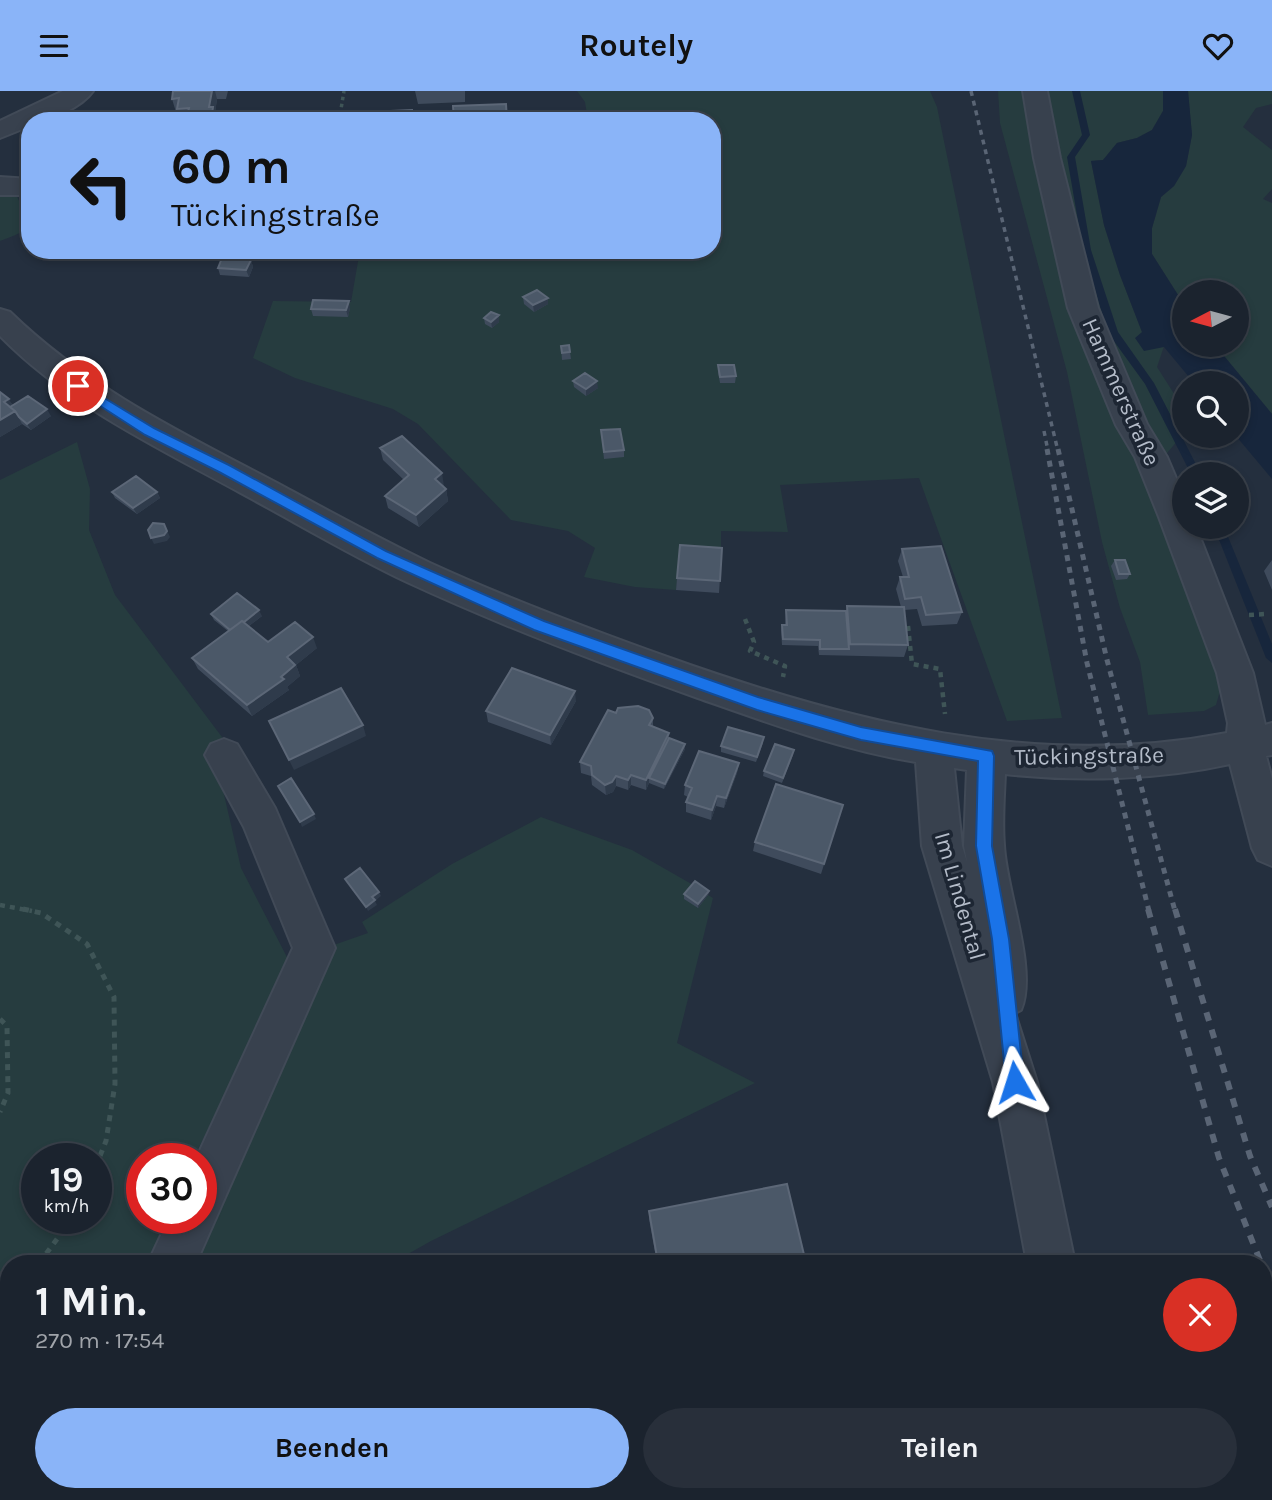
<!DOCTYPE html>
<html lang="de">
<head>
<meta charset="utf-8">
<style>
  :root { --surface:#1b232e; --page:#282f3a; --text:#f1f3f6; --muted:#a0a4aa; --line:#39404a; --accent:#8ab4f8 }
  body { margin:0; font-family:Karla,sans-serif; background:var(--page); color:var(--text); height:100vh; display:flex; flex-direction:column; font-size:26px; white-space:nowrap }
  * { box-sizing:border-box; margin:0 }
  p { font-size:23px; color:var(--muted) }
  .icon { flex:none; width:38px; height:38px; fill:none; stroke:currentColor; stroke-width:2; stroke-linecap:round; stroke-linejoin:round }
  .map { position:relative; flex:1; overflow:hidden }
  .panel { position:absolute; left:0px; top:1164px; width:1272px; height:247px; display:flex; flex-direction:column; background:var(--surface); border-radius:28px 28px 0 0; box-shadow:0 4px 10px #0003,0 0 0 2px var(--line) }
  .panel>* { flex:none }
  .hud { position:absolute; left:21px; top:21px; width:700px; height:147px; border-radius:28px; box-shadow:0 4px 10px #0003,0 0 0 2px var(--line); background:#8ab4f8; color:#111; overflow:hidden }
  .needle { width:46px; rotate:264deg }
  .fabs { position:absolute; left:1172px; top:189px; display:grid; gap:14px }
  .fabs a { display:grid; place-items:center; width:77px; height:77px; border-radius:50%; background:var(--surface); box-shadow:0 4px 10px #0003,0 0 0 2px var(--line); font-size:35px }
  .speed { position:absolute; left:21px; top:1052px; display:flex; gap:14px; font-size:35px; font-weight:700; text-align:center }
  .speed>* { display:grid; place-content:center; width:91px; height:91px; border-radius:50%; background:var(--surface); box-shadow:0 4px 10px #0003,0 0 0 2px var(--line); line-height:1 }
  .speed small { font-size:18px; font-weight:400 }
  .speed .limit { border:10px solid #d22; background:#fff; color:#111 }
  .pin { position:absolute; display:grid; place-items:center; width:60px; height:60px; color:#fff; margin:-30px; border:4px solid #fff; border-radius:50%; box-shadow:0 2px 7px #0007 }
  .me { position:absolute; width:77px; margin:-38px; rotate:354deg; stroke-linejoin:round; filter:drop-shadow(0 0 5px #0008) }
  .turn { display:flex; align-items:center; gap:24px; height:147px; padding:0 35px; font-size:32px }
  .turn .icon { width:91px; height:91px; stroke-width:2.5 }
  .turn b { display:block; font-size:49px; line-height:60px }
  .round { display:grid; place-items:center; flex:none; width:74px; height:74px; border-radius:37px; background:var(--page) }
  .head { display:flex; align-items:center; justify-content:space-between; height:119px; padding:0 35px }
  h1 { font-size:42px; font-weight:700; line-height:52px }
  .primary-button { display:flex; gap:14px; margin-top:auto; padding:14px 35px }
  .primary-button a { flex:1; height:80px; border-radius:42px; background:var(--accent); color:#111; font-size:28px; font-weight:700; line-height:80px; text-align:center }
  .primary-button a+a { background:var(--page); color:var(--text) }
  header { display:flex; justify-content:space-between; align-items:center; height:91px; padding:0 35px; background:var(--accent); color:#111; font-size:32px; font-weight:700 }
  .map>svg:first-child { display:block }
</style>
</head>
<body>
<header><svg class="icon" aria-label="menu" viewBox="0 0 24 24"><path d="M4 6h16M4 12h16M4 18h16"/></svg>Routely<svg class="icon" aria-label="heart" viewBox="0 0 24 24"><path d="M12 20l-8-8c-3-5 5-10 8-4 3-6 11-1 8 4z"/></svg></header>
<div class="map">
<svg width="1272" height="1409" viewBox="0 0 1272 1409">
  <rect width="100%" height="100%" fill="#242f3e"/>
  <path fill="#263c3f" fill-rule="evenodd" d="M577,0H930L937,16L1062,627L1007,630L919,387L780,394L788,441L721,440V469L680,466L676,499L635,496L584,486L595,457L568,440L511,429L418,333L393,318L295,287L253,267L273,210L351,211L360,159H712V30H588L585,11Z
    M998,0H1163V20L1152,39L1137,47L1117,52L1103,69L1091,70L1104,134L1120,184L1142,241L1164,255L1157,276L1185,320V341L1150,382L1222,593L1216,614L1204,620L1148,624L1140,571L1120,517L1102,451L1067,281L1000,32Z
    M1188,0H1272V13L1256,17L1243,36L1272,59V98L1263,108L1272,112V323L1215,254H1237V201H1185V215L1152,163V137L1161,106L1174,95L1186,75L1192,44Z
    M0,99L15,101L20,112H30C30,141 26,140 0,150Z
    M77,351L90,398L89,439L115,504L225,650L222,695L241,777L289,870L194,1067L142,1068V1127H170L152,1172H9V1339L0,1347V389ZM37,1068H96V1127H37Z
    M541,726L632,759L695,795L697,817L708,804L713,807L677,952L755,992L431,1150L392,1172H185L328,856L368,842L362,831L452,773Z
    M65,1402H214L211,1409H61Z"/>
  <path fill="#17263c" d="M1163,0H1188L1192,44L1186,75L1174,95L1161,106L1152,137V163L1185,215V254H1215L1272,323V388L1236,345L1237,292H1194L1164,256L1144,260L1135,247L1142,241L1120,184L1104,134L1091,70L1103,69L1117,52L1137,47L1152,39L1163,20Z"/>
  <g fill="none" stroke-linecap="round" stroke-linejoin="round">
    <path fill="#17263c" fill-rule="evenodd" d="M1072,0H1080L1090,44L1075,66L1091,159L1118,241L1154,292L1201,383H1191L1145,293L1108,242L1083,159L1067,66L1082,44Z
      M1214,436H1224L1272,553V572L1266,567Z"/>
    <defs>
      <path id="minor" d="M63,0H93C81,17 50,30 30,30V35L0,47V30Z
        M1023,0H1047L1060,67L1098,217L1147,333L1167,366L1185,408V436H1196L1253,582L1265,634L1272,632V664L1266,665L1272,688V775L1258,769L1252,757L1230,673C1158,689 1078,691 1005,683C1004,706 1002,730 1004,754C1006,799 1038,879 1021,919L1015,922L1037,991L1075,1172H1027L993,991L922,755L916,671C842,659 769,632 698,607C599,572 502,535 407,491C350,464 295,431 239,401C155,355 68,314 0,245V218L10,221C88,297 182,342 277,392C327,419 378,447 430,472C508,508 589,538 670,567C850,631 1035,679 1227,642L1228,632L1217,582L1159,426L1135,366L1116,334L1068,217L1034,67ZM954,677L967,679L964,755L967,771L962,755Z
        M0,86L30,88V104H0Z
        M224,648L237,653L275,717L335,857L196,1172H148L169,1127H201V1068H196L293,857L244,736L205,664L211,653Z
        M26,1402H79L76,1409H23Z
        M1040,1402H1092V1409H1040Z"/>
    </defs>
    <use href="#minor" stroke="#414a57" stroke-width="4"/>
    <path stroke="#3f5557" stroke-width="3.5" stroke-dasharray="3.5 3.5" stroke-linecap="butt" d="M339,30L344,0"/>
    <path stroke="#3f5557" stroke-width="4.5" stroke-dasharray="5 5" stroke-linecap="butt" d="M1249,524L1266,523
      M745,528L754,551L750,560L785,575L783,586
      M908,535L912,573L940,578L945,623
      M0,814L32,820"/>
    <path stroke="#3f5557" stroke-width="5" stroke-dasharray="6 6" stroke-linecap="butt" d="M23,818L41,822L87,853L114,906L115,993L106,1050L96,1075
      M0,928L7,935L8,1002L0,1021
      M39,1172L73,1127
      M0,1226L9,1215"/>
    <use href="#minor" fill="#38414e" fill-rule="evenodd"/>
    <path stroke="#5a6575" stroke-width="3.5" stroke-dasharray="5 5" stroke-linecap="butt" d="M971,0L1058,360
      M1044,340L1048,360"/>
    <path stroke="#5a6575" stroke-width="5" stroke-dasharray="6 6" stroke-linecap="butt" d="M1047,358L1087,572L1149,820
      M1058,358L1107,569L1175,820"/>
    <path stroke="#5a6575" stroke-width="6" stroke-dasharray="9 9" stroke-linecap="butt" d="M1148,818L1219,1067L1261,1172
      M1175,818L1250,1065L1272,1116
      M1264,1180L1272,1201"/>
  </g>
  <path fill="#3f4b5c" d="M173,0H228L226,8H217L215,22L217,30H181L178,21H176L172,8Z
    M415,0H465V11L418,13Z
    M251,169L253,176L249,186L220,184L218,177Z
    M523,206L548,207V213L534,221L524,213Z
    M350,217L348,226L313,225L311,218Z
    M484,227L499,231L492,237L485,233Z
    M561,255L570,261L571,268L562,269Z
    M718,274L736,285L735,292H720L718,281Z
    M573,290L598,297L586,305L574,296Z
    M0,301L13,314L51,325L31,339L22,333L0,346Z
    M601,339L624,359V366L604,368Z
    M380,357L444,395H443L446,398L448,410L419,436L388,417L385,405L404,389L383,369Z
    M112,401H157L160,407L137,423L115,407Z
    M722,457L719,502L676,499L677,487Z
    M902,458L962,521L957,533L922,535L917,518L904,519L908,554L904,566L819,564L818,555L782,554L781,539L782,534H785L786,519L846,520L847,515L901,516L896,498L900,486H903L898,470Z
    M1115,469L1130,483L1127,488L1116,489L1111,475Z
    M1272,469V499L1264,480Z
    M211,523L262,525L249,535L268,551L317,557L296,574L300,585L287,596L289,599L252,625L198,578L192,567L228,540L214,529Z
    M576,610L551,654L488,631L486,620Z
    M616,622L653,627V636L669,642V647L685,658L664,698L649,692L646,699L631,694L628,699L616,695L613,701L606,704L592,694L591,685L581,682L580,671Z
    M763,652L756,671L721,661V655Z
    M793,664L782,692L763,685L764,680Z
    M739,672L737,682L724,717L716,715L711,729L686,721V711L688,706L684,704L685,694Z
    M843,714L821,783L753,760L755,751Z
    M709,800L708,804L698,817L684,808V803Z
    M649,1120L806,1172H657L649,1128Z"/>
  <path fill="#2f3b4b" d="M212,0H215L217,8L215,22L217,30H211L209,16Z
    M251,169L253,176L249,186L246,179Z
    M548,207V213L534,221L533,214Z
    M349,210L350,217L348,226L346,219Z
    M499,224V231L492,237L491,231Z
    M597,290L598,297L586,305V298Z
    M9,308L22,333L0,346V329L4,311Z
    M47,318L51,325L31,339L27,333Z
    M442,382L444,395L437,400L435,388Z
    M446,398L448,410L419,436L416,424Z
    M157,401L160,407L137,423L133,417Z
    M164,433L170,446L167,450L154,453L151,447Z
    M259,519L262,525L234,546L231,540Z
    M313,546L317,557L296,574L300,585L287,596L289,599L252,625L247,614L281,586L287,566Z
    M575,600L576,610L551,654L550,644Z
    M363,634L366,645L294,679L289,669Z
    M669,642V652L649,687V692L646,699V689Z
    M685,653V658L664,698L665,693Z
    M739,672L737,682L724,717L726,707Z
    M631,684V694L628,699V689Z
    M616,685V695L613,701L606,704L605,694Z
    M717,705L716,715L711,729L712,719Z
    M314,723L316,728L302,736L300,731Z
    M709,800L708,804L698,817V813Z
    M379,801L381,805L375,810L377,814L368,820L366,816L372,806Z
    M558,1402H561L562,1409H559Z"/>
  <path fill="#4b5868" stroke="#5c6777" stroke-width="2" d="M173,0H212L209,16H213L211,30H183L184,26L187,25L189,17L177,18L179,7L172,8Z
    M506,13L507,30H454L453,15Z
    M412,19V30H391V20Z
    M319,23V30H239V29Z
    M222,167L251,169L246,179L218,177Z
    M537,199L548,207L533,214L523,206Z
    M313,209L349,210L346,219L311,218Z
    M491,221L499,224L491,231L484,227Z
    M569,254L570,261L562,262L561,255Z
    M718,274H734L736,285L720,286Z
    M585,282L597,290L586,298L573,290Z
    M0,301L9,308L4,311L15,320L0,329Z
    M28,305L47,318L27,333L19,326L15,320L10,316Z
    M620,338L624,359L604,361L601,339Z
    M402,345L442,382L435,388L446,398L416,424L385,405L409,384L380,357Z
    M136,385L157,401L133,417L112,401Z
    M153,432L164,433L167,440L164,444L151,447L148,439Z
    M680,454L722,457L720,490L677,487Z
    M941,455L962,521L926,524L921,506L905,508L900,486H909L902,458Z
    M1115,469H1125L1130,483H1119Z
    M237,502L259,519L244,531L242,530L230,539L211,523Z
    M847,515L904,516L908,554L850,553Z
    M786,519L846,520L849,558H820V549L783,548L782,534H787Z
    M242,530L268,551L295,531L313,546L287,566L295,574L281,586L284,588L247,614L192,567Z
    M512,577L575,600L550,644L486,620Z
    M341,597L363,634L289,669L269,630Z
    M638,615L649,619L653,627L649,634L669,642L646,689L631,684L628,689L616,685L612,691L605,694L592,684L591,675L580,671L608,619L616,622L618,617Z
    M728,636L764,646L757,666L721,655Z
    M669,647L685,653L665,693L649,687Z
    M775,653L794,659L783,687L764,680Z
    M699,660L739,672L726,707L717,705L712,719L686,711L692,697L685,694Z
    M291,687L314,723L300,731L278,695Z
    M776,693L843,714L824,773L755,751Z
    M360,777L379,801L372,806L375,809L366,816L345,788Z
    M695,790L709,800L698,813L684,803Z
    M787,1093L806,1172H658L649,1120Z
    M299,1402H558L559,1409H259Z
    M695,1402H739L705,1409H696Z
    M739,1402H991L993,1409H705Z"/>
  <path fill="#1a73e8" stroke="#114b97" stroke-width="2" d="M78,291L154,337L229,374L386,460L544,530L758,606L861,636L992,660L994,665L992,755L1009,848L1024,991L1022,997L1015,1000L1009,997L1006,991L992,848L976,755L978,670L861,649L757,619L534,539L377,467L219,381L145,344L74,298V292Z"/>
  <g text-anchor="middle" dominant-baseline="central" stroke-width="7" stroke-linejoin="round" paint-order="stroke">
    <g font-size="23" fill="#b4bcc9" stroke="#1d2633">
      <text transform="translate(1121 301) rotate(66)">Hammerstraße</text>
      <text transform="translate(1089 665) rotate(-1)">Tückingstraße</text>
      <text transform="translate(960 805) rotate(74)">Im Lindental</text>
    </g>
  </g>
</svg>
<div class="fabs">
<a><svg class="needle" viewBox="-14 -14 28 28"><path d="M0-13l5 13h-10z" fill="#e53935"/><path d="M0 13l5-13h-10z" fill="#a0a4aa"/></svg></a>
<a><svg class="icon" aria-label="search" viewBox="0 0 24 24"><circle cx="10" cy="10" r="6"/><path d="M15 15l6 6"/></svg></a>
<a><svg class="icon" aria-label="layers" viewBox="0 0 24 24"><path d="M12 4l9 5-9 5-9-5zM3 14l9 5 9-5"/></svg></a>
</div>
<div class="speed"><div>19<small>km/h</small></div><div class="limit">30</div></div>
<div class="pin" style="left:78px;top:295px;background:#d93025"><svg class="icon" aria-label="arrive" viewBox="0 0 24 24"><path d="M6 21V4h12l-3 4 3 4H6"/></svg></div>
<svg class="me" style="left:1015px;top:991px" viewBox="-20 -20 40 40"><path d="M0-17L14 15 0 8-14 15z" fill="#1a73e8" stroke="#fff" stroke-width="4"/></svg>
<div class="hud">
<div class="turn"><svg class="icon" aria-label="left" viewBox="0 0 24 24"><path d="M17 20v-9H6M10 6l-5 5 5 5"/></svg><div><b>60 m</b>Tückingstraße</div></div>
</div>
<section class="panel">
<div class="head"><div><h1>1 Min.</h1><p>270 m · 17:54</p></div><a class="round" style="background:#d93025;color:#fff"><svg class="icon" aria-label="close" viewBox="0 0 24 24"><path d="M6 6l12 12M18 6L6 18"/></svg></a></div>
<div class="primary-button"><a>Beenden</a><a>Teilen</a></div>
</section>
</div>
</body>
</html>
